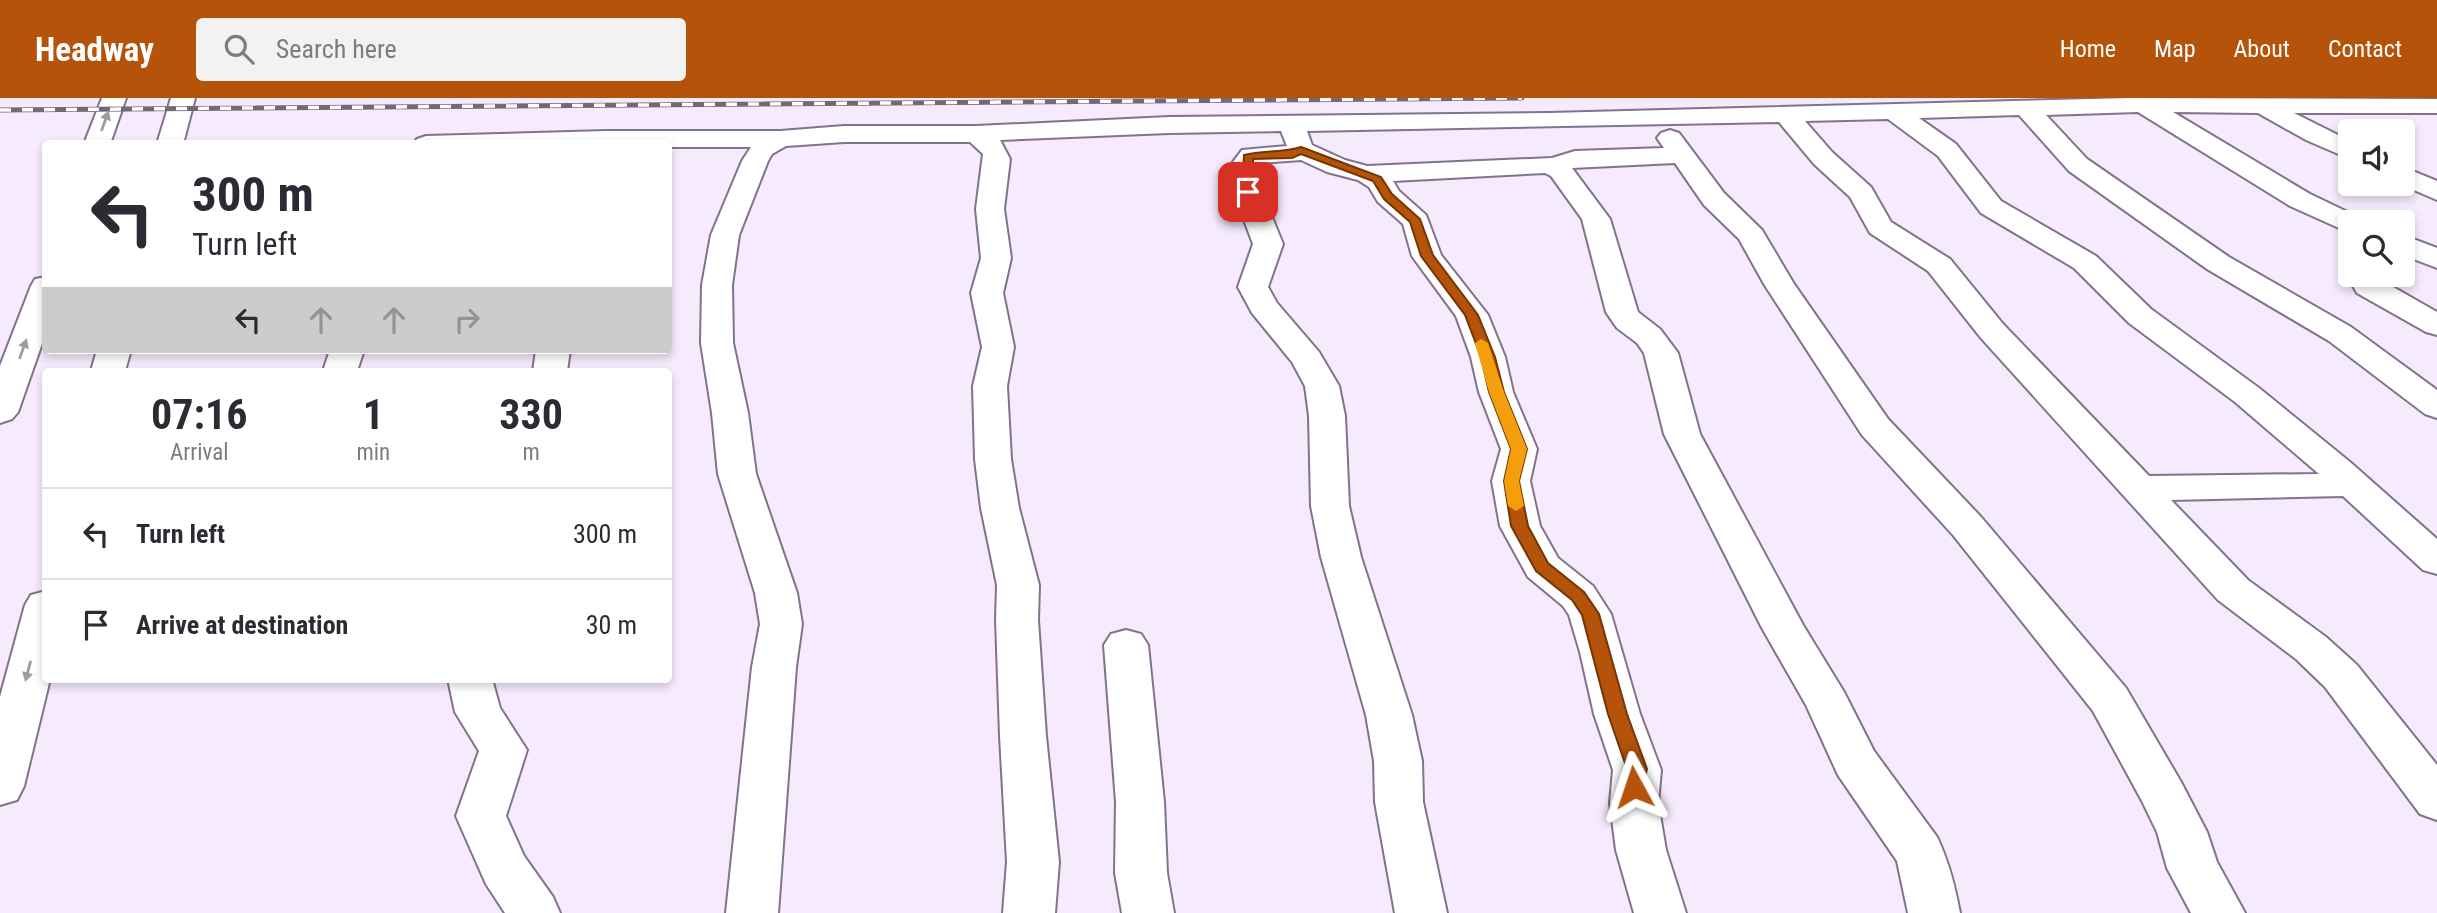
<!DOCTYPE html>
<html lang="en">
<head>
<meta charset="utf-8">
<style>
  :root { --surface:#fff; --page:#f2f2f3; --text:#2b2b33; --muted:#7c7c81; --line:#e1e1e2; --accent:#b45309 }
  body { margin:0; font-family:"Roboto Condensed",sans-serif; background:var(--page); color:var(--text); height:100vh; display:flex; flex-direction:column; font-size:26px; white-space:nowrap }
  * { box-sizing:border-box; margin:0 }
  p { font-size:23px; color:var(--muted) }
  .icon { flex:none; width:38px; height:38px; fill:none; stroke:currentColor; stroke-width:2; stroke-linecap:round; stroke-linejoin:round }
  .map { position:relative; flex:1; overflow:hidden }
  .side { position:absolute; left:42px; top:270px; width:630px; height:315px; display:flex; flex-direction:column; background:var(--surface); border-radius:7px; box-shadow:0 4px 10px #0003 }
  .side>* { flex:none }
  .guide { position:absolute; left:42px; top:42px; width:630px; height:214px; border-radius:7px; box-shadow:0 4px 10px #0003; background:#fff; color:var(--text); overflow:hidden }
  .tools { position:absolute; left:2338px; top:21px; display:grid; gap:14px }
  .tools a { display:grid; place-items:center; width:77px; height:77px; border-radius:7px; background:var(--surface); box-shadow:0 4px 10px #0003; font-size:35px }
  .pin { position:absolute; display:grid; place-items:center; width:60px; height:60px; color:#fff; margin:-30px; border-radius:14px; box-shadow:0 4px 10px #0006 }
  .me { position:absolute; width:77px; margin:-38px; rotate:355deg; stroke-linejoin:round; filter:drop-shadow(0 0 5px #0008) }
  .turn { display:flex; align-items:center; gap:24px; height:147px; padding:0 35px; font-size:32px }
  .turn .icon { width:91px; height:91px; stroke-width:2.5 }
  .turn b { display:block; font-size:49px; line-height:60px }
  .lanes { display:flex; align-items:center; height:66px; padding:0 35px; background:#0003; justify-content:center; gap:35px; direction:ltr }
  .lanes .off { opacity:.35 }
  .eta { display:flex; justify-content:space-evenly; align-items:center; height:119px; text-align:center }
  .eta b { font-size:42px; font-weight:700; line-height:49px }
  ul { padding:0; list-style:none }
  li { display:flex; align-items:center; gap:21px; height:91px; padding:0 35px; border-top:2px solid var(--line) }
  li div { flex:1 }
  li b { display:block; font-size:26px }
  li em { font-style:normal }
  header { display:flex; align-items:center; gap:42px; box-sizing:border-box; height:98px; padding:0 35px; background:var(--accent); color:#fff }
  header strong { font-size:33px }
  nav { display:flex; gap:38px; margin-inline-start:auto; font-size:24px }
  .search { width:490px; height:63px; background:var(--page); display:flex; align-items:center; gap:18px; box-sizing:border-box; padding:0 24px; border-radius:7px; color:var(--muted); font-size:26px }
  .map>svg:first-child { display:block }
</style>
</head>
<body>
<header>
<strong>Headway</strong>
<div class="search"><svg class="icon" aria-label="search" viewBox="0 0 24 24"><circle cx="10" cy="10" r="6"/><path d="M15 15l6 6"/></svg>Search here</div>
<nav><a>Home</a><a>Map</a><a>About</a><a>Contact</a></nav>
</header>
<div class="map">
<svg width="2437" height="815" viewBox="0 0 2437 815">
  <rect width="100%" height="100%" fill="#f6ebfd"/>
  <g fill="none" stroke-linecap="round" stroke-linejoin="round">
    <defs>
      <path id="minor" d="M2131,0L2437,1V15H2294L2350,43V61L2306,42L2258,15L2173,14L2310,96L2360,120L2363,124H2350V135L2290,108L2138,14L2046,17L2087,61L2229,159L2351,229L2437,292V320L2425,316L2329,243L2207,171L2069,73L2019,17L1919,20L1956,46L2001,103L2096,158L2151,211L2259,290L2350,364L2437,441V476L2423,472L2343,398L2171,402L2248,482L2326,539L2357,567L2437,667V722L2420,716L2325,589L2296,561L2218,502L1981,240L1928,173L1870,135L1850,99L1814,66L1779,24L1307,33L1312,47L1345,62L1367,68L1552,60L1575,53L1664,50L1657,40L1661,35L1670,32L1679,35L1724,95L1762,132L1794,186L1888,321L1981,419L2126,590L2181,684L2207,734L2217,764L2245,815H2191L2167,770L2157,734L2142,703L2093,613L1953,437L1862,337L1764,186L1739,141L1704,107L1675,65L1572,70L1610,121L1638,214L1660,231L1678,255L1700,336L1803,527L1844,594L1874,653L1937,739C1949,764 1955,788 1960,815H1908L1897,763L1838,677L1806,607L1762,530L1664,336L1644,255L1637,245L1617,230L1606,214L1582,121L1551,78L1545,75L1393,83L1399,93L1426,117L1441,157L1488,217L1505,259L1513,294L1537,351L1530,383L1540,428L1558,460L1593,488L1611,516L1640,616L1661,672L1658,705L1666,752L1686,815H1634L1616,752L1610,705L1613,672L1594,616L1580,554L1569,517L1563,508L1528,479L1500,428L1492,383L1501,351L1479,294L1471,259L1456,218L1412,158L1403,126L1378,104L1369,89L1358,82L1327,74L1301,62L1259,65L1262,95L1283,146L1268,189L1277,205L1319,254L1339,288L1345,318L1349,408L1361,459L1412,617L1422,663L1423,704L1447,815H1395L1375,704L1374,663L1366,617L1321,459L1311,408L1309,318L1305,288L1292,264L1252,215L1238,189L1253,146L1234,95L1233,64L1242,52L1287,48L1281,33L1169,35L1000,42L1010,61L1004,111L1011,160L1003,195L1014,249L1007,288L1011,361L1019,410L1039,487L1038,522L1046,638L1059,764L1055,815H1003L1007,764L1000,638L996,522L997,487L981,410L975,361L973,288L982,249L971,195L981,160L976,111L983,56L970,44H844L786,48L772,56L768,63L739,137L732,187L733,245L748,315L756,376L797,495L802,526L796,569L778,815H726L752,569L760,526L755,495L718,376L712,315L701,245L702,187L711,137L742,63L751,49H668V46H413L417,41L426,38L606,33H780L844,28H976L1169,19L1549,15ZM1888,21L1938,58L1981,115L2074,170L2129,225L2235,304L2319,376L2149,378L2003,226L1950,161L1891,124L1871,89L1832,54L1805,23Z
        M2403,69L2437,83V102L2400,86H2403Z
        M2403,137L2437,150V170L2403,157Z
        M2368,179L2379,181L2437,214V237L2426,234L2357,195L2353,188L2357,181Z
        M330,252H364L357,273H323Z
        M536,252H570L567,273H533Z
        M1126,532L1141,536L1148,547L1164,704L1167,775L1174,815H1122L1115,775L1116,704L1104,547L1111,536Z
        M448,581H492L500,610L527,652L506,718L524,758L553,799L560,815H505L486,786L456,718L479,653L455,614Z"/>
      <path id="major" d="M102,0H126L110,46H84Z
        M171,0H195L183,46H157Z
        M46,179V234L18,314L12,321L0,325V268L31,188L35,181Z
        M97,252H131L125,273H91Z
        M46,493V581H50L24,688L17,702L0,707V599L25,507L31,497Z"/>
    </defs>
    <use href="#minor" stroke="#83728d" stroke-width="4"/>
    <use href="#major" stroke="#83728d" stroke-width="4"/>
    <use href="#minor" fill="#fff" fill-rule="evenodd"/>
    <use href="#major" fill="#fff" fill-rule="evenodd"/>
    <defs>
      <path id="rail" d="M0,12L1522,0"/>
    </defs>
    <use href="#rail" stroke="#716977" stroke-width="5"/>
    <use href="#rail" stroke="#fdfdfd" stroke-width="3.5" stroke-dasharray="11" stroke-linecap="butt"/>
  </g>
  <defs><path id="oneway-solid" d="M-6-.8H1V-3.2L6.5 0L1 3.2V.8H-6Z" transform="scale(1.75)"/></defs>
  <g fill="#9e9ba1">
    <use href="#oneway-solid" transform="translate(105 23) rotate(-70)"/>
    <use href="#oneway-solid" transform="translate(23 251) rotate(-70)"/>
    <use href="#oneway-solid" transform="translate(28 573) rotate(105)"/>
  </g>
  <path fill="#b45309" stroke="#753606" stroke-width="2" d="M1301,49L1381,79L1392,96L1420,121L1433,157L1478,217L1495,259L1504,294L1527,351L1519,383L1528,428L1548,465L1584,494L1599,516L1627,616L1647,671L1641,694L1634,697L1627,694L1624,689L1627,671L1608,616L1582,517L1572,502L1536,473L1511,428L1504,383L1511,351L1489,294L1481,259L1465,217L1421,158L1410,124L1384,101L1373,83L1301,56L1292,60L1253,61V94L1248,98L1242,94L1244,57C1263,52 1282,55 1301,49Z"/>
  <path fill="#f59e0b" d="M1481,241L1488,245L1504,294L1527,351L1519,383L1524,408L1516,413L1508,408L1504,383L1511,351L1489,294L1475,245Z"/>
</svg>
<div class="tools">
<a><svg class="icon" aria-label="sound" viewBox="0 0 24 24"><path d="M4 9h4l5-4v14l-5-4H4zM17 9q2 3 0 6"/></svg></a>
<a><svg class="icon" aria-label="search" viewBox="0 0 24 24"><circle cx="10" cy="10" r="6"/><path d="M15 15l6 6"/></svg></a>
</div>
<div class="pin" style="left:1248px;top:94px;background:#d93025"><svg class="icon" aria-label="arrive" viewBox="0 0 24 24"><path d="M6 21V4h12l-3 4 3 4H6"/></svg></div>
<svg class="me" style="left:1634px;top:689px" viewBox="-20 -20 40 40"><path d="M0-17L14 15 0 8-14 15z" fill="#b45309" stroke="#fff" stroke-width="4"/></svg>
<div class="guide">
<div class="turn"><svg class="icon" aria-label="left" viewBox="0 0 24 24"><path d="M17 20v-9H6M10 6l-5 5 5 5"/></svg><div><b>300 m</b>Turn left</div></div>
<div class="lanes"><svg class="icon" aria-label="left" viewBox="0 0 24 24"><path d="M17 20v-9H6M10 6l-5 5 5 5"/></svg><svg class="icon off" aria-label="ahead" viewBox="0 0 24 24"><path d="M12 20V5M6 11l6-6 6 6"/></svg><svg class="icon off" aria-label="ahead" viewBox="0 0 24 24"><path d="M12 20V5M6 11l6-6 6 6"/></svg><svg class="icon off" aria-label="right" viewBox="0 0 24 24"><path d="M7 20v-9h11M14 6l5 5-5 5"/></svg></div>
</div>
<section class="side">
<div class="eta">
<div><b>07:16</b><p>Arrival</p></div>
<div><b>1</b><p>min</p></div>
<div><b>330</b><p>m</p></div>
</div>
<ul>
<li><svg class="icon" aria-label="left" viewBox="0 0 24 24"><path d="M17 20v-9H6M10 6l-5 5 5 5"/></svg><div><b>Turn left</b></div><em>300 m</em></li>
<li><svg class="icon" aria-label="arrive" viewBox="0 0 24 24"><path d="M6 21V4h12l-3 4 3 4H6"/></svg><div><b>Arrive at destination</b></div><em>30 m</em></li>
</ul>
</section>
</div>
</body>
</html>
